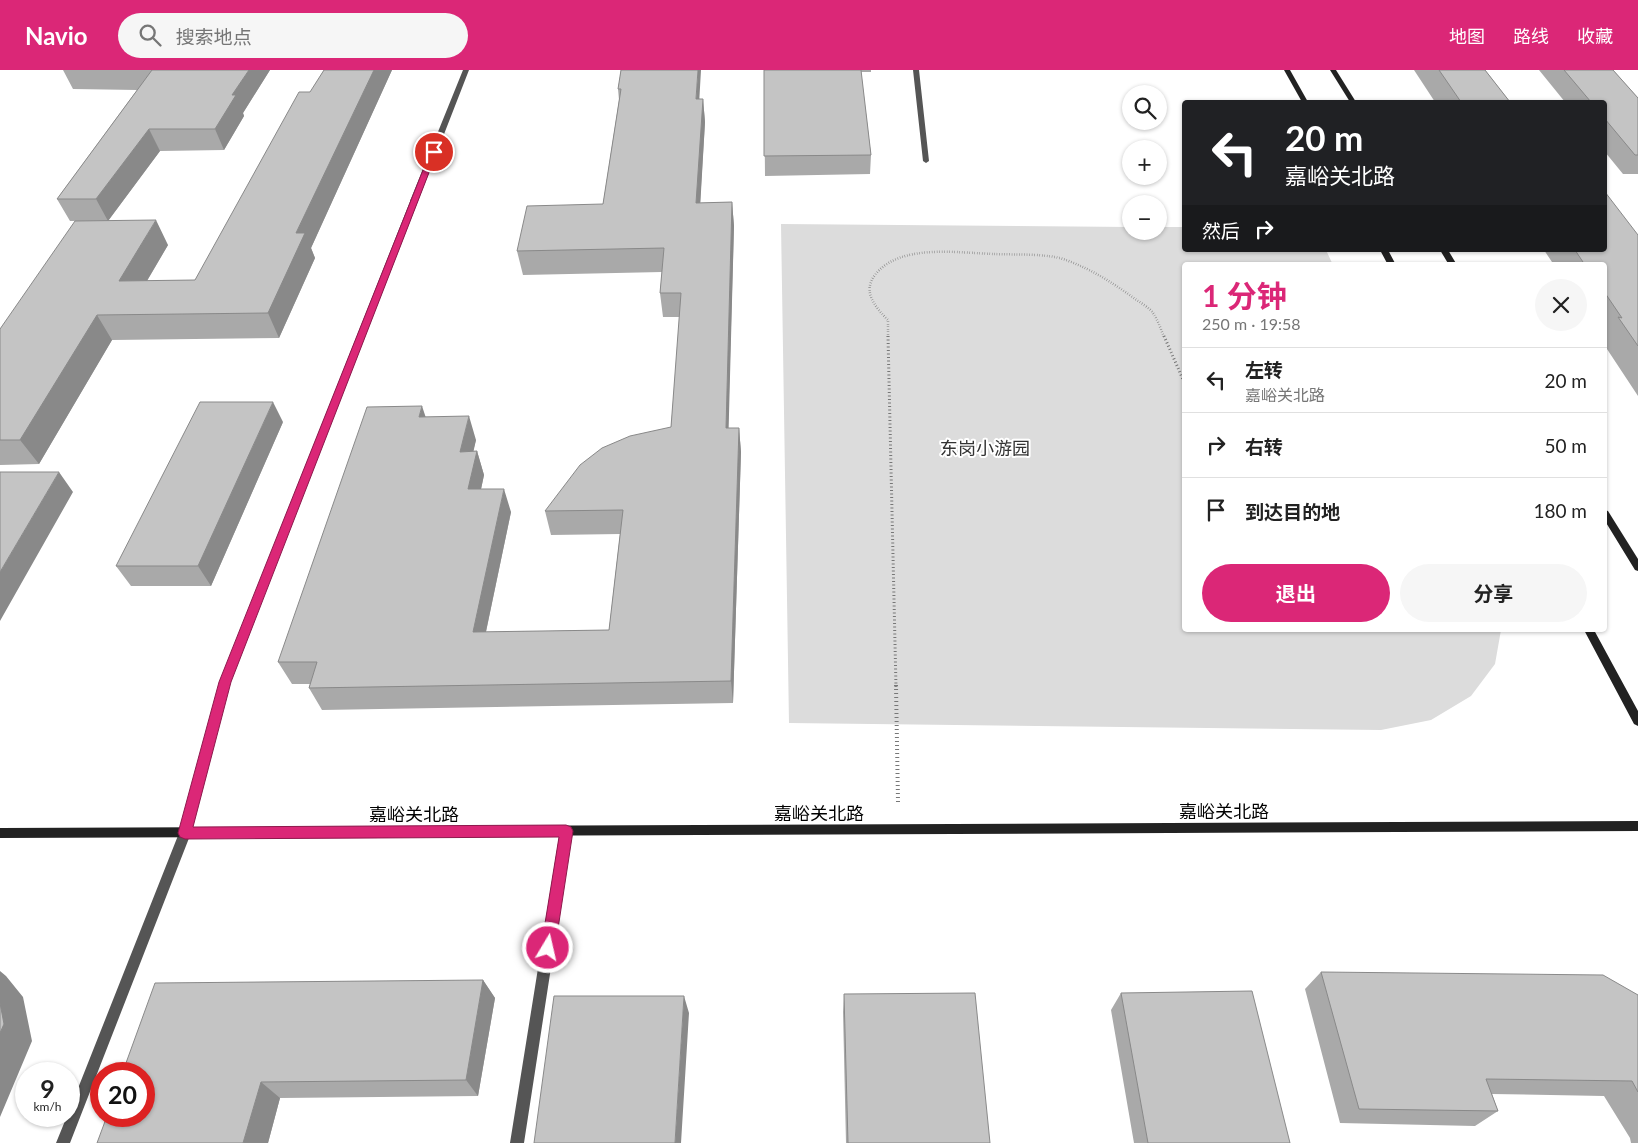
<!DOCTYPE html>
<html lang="zh">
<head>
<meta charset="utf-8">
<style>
  :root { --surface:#fff; --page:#f6f6f6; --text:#222; --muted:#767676; --line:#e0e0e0; --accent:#db2777 }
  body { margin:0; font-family:Lato,"Noto Sans SC",sans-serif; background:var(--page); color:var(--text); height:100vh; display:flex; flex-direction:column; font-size:19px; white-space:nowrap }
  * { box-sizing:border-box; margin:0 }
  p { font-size:16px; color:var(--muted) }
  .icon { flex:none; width:28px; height:28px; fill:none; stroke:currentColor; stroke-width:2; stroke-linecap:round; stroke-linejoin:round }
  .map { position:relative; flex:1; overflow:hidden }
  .drawer { position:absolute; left:1182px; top:192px; width:425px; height:370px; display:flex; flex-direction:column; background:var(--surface); border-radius:5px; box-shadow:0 1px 4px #0004 }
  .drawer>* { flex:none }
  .top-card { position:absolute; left:1182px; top:30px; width:425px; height:152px; border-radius:5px; box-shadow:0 1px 4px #0004; background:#202124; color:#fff; overflow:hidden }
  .controls { position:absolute; left:1122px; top:15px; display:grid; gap:10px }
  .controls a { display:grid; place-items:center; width:45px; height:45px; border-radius:50%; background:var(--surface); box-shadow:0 1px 4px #0004; font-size:25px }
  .speed { position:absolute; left:15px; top:992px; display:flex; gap:10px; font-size:25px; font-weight:700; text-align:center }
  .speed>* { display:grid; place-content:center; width:65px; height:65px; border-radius:50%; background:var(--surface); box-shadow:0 1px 4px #0004; line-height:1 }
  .speed small { font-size:12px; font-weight:400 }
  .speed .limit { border:8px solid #d22; background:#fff; color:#111 }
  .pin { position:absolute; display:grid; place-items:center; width:42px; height:42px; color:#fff; margin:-21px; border:2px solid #fff; border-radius:50%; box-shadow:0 1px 5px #0007 }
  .me { position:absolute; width:55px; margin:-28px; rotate:9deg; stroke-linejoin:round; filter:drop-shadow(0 0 4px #0008) }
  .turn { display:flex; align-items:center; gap:18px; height:105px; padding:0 20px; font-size:22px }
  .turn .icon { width:65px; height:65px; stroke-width:2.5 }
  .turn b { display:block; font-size:35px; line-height:42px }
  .then { display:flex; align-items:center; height:48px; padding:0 20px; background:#0003; gap:10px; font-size:19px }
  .round { display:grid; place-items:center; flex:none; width:52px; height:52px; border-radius:26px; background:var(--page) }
  .summary { display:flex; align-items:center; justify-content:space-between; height:85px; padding:0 20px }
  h1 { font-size:30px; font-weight:700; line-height:38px; color:var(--accent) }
  .cta { display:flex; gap:10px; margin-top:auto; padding:10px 20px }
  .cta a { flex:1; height:58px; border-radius:30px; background:var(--accent); color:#fff; font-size:20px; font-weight:700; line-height:58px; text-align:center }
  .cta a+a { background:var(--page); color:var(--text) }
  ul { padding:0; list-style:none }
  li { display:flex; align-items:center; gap:15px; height:65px; padding:0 20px; border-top:1px solid var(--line) }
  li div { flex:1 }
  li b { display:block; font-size:19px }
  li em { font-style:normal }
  header { display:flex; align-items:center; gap:30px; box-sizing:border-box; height:70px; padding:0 25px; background:var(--accent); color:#fff }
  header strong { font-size:24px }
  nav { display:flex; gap:28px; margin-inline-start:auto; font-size:18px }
  .search { width:350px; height:45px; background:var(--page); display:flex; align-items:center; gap:12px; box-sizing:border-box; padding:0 18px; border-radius:28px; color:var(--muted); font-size:19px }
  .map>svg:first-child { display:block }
</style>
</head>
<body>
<header>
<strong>Navio</strong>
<div class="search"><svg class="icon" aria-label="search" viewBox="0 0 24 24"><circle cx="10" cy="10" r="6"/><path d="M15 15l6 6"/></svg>搜索地点</div>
<nav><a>地图</a><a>路线</a><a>收藏</a></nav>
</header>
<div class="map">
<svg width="1638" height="1073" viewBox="0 0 1638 1073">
  <rect width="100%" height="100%" fill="#fff"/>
  <path fill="#dcdcdc" d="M781,154L1131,157V161H1159V157H1185V180H1326L1333,195H1185V560H1501L1495,594L1471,626L1431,650L1381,660L789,653Z"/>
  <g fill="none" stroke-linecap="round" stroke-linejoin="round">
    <path stroke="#777" stroke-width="2.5" stroke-dasharray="0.5 2" stroke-linecap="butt" d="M888,267V250C875,237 862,222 875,205C899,173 959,183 994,184C1014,185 1048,183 1066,190C1093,200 1113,213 1135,229C1141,233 1150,238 1153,243C1158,250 1161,260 1164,267"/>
    <path stroke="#777" stroke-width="3" stroke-dasharray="1 2.5" stroke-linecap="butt" d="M888,266L896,617
      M1164,266L1185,314"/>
    <path stroke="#777" stroke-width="4" stroke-dasharray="1 3" stroke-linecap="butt" d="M896,615L898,732"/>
    <path fill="#555" fill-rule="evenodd" d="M463,0H469L418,131L411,133L410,131Z
      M913,0H919L929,91L926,93L923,91Z
      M566,756L570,757L572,761L524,1073H510L560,761L562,757Z"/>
    <path fill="#555" fill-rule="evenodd" d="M411,129L418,131L230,612L191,763L70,1073H56L67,1046H69V1041L179,763L220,612Z"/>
    <path fill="#222" fill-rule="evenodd" d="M1284,0H1290L1308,32H1302Z
      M1330,0H1336L1356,32H1350Z
      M1380,180H1388L1396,195H1388Z
      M1440,180H1448L1457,195H1449Z
      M1605,440L1608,441L1638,489V501L1635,500L1605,451Z
      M1584,560H1594L1638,641V656L1634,654Z
      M1638,751V761L0,768V758Z"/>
  </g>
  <path fill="#a9a9a9" d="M63,0H270L243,43L244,46L224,80L160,81L108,151L168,175L147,211L195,210L324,0H400H392L311,178L315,188L279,268L112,270L39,394L0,395V259L103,151H70L57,129L137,20L73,19Z
    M621,0L700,29H703L705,52L700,133L732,132L734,156L728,358H739L741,382L733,633L322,640L309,618L310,614H292L278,592L426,347L476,370L473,381H477L484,405L481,419L511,442L486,562L609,560L620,464L551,465L545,441L671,357L680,247H663L660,223L662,202L523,205L517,181L603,134L619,30L618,19Z
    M764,0H871V2H861L871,85L870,104L765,106Z
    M1414,0H1485L1510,32H1435Z
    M1539,0H1613L1638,28V104H1623L1605,82V32H1565Z
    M1638,165V326L1605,276V195H1554L1544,180H1605Z
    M283,352L211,516H131L116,496Z
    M1321,902L1638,925V1073H1631L1630,1068L1604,1026L1492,1024L1498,1041L1475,1056L1340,1053L1305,919Z
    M483,910L495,928L478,1026L280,1028L268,1073H97Z
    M1121,923L1290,1073H1134L1111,940Z
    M844,924L990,1073H846L843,942Z"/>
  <path fill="#898989" d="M249,0H270L243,43L244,46L224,80L215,59L232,25Z
    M374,0H392L311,178L315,188L279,268L268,243L296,163Z
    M698,0H701L698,52L696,29Z
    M703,29L705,52L699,156L696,133Z
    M149,59L160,81L108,151L96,129Z
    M732,132L734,156L728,382L726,358Z
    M156,150L168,175L132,236L119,211Z
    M97,245L112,270L39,394L20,370Z
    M273,332L283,352L211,516L198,496Z
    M422,336L430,360L419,347Z
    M469,346L476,370L468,406L460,382Z
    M739,358L741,382L733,633L731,611Z
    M477,381L484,405L476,443L468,419Z
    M59,402L73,422L0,551V502Z
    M504,419L511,442L481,585L473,562Z
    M0,901L6,906L23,927L32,971L0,1047Z
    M483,910L495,928L478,1026L466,1010Z
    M684,926L689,943L681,1073H675Z
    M261,1012L280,1028L268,1073H243Z"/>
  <path fill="#c4c4c4" stroke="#898989" d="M152,0H249L232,25H236L215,59H149L96,129H57Z
    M324,0H374L296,163H305L268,243L97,245L20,370H0V259L75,151L156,150L119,211L195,210L299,22H310Z
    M621,0H698L696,29H703L696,133L732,132L726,358H739L731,611L309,618L317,592H278L367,337L422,336L419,347L469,346L460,382L477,381L468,419H504L473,562L609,560L623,440L545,441L580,395L602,378L630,366L671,357L681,223H660L664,178L517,181L527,136L603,134L621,19H618Z
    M764,0H861L871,85L764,86Z
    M1439,0H1485L1510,32H1461Z
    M1564,0H1613L1638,28V85H1635L1605,49V32H1591Z
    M1605,122L1638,165V276L1618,247L1622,248L1605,223V195H1585L1575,180H1605Z
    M200,332H273L198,496H116Z
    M0,402H59L0,502Z
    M1321,902L1603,905L1638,925V1022L1632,1011L1486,1009L1498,1041L1359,1039Z
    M483,910L466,1010L261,1012L243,1073H97L107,1046H144V1004H122L155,913Z
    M1252,921L1290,1073H1148L1121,923Z
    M975,923L990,1073H848L844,924Z
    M554,926H684L675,1073H534Z
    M0,933L4,954L0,963Z"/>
  <path fill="#db2777" stroke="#8e194d" d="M431,80L437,82L231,612L193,757L566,755L571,757L573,761L555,878L553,883L548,885L543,883L541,878L559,767L185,769L180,767L178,763L219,612Z"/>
  <g text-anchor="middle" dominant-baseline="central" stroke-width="4" stroke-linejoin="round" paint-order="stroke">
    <g font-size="18" fill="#333" stroke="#fff">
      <text x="985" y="378">东岗小游园</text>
    </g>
    <g font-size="18" fill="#000" stroke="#fff">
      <text x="1224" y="741">嘉峪关北路</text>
      <text x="819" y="743">嘉峪关北路</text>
      <text x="414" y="744">嘉峪关北路</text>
    </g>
  </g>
</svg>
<div class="controls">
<a><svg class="icon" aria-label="search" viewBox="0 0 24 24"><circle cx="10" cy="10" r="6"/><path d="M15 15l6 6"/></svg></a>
<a>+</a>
<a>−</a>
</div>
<div class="speed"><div>9<small>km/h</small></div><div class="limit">20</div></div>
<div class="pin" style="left:434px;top:82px;background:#d93025"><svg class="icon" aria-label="arrive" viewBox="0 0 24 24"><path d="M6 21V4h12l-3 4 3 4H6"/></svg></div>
<svg class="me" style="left:548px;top:878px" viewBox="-20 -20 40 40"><circle r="17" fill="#db2777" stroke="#fff" stroke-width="3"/><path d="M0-11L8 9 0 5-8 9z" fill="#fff"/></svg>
<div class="top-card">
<div class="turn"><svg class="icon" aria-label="left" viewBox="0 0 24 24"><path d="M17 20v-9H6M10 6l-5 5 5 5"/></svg><div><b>20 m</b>嘉峪关北路</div></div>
<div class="then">然后<svg class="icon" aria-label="right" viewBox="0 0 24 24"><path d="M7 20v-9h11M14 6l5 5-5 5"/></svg></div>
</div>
<section class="drawer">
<div class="summary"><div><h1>1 分钟</h1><p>250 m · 19:58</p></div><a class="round"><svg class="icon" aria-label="close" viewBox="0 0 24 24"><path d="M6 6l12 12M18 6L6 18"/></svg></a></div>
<ul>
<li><svg class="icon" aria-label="left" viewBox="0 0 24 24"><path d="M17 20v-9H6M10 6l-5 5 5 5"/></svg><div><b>左转</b><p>嘉峪关北路</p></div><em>20 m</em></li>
<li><svg class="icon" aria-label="right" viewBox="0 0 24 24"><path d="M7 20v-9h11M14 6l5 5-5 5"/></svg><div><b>右转</b></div><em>50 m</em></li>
<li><svg class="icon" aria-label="arrive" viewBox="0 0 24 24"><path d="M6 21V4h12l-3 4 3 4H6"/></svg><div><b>到达目的地</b></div><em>180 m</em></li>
</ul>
<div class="cta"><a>退出</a><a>分享</a></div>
</section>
</div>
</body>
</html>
